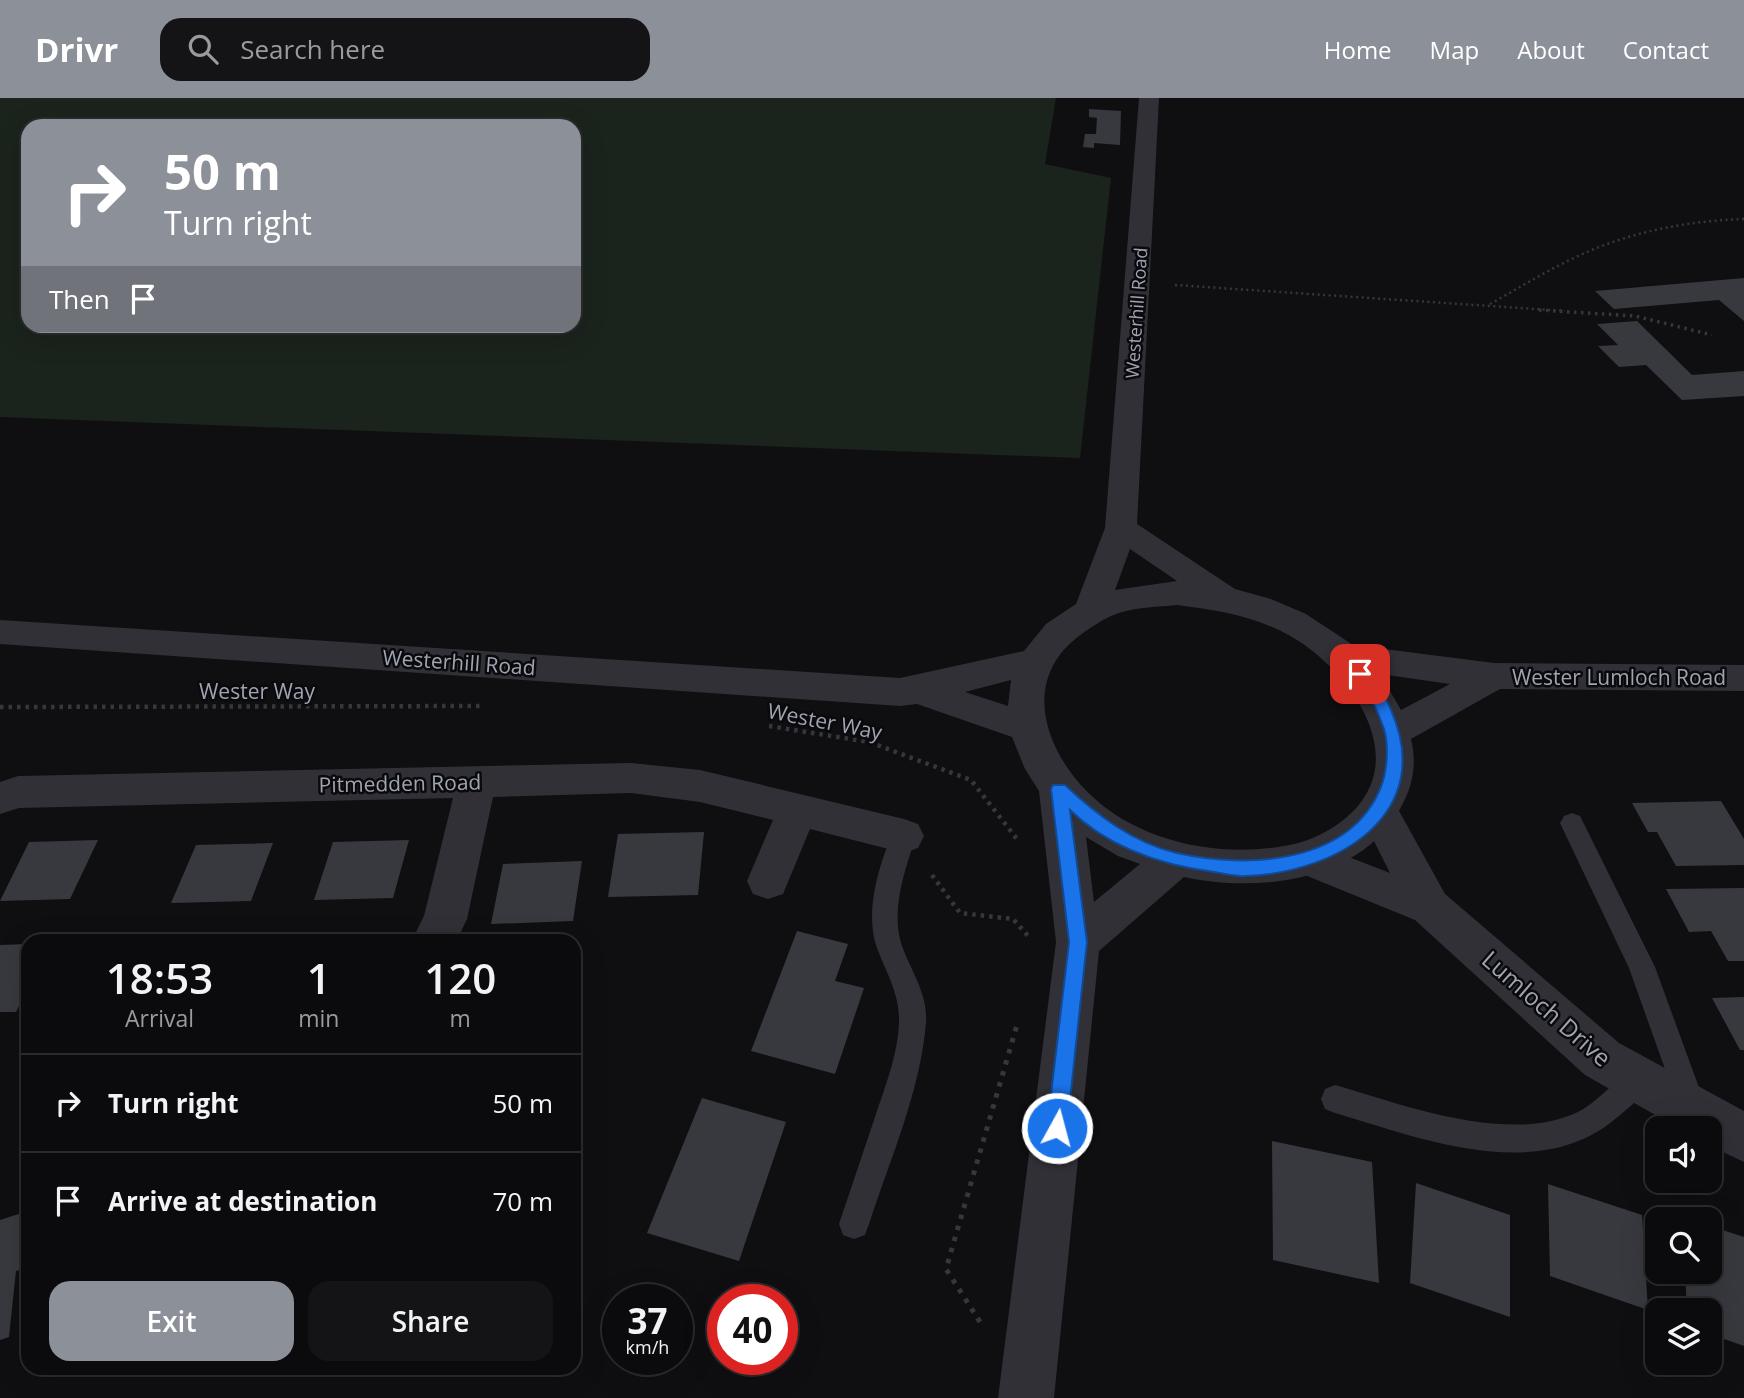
<!DOCTYPE html>
<html lang="en">
<head>
<meta charset="utf-8">
<style>
  :root { --surface:#0b0b0d; --page:#141416; --text:#f1f3f6; --muted:#9a9b9d; --line:#2b2b2e; --accent:#8c9099 }
  body { margin:0; font-family:"Open Sans",sans-serif; background:var(--page); color:var(--text); height:100vh; display:flex; flex-direction:column; font-size:26px; white-space:nowrap }
  * { box-sizing:border-box; margin:0 }
  p { font-size:23px; color:var(--muted) }
  .icon { flex:none; width:38px; height:38px; fill:none; stroke:currentColor; stroke-width:2; stroke-linecap:round; stroke-linejoin:round }
  .map { position:relative; flex:1; overflow:hidden }
  .drawer { position:absolute; left:21px; top:836px; width:560px; height:441px; display:flex; flex-direction:column; background:var(--surface); border-radius:21px; box-shadow:0 7px 28px #0002,0 0 0 2px var(--line) }
  .drawer>* { flex:none }
  .hud { position:absolute; left:21px; top:21px; width:560px; height:214px; border-radius:21px; box-shadow:0 7px 28px #0002,0 0 0 2px var(--line); background:#8c9099; color:#fff; overflow:hidden }
  .buttons { position:absolute; left:1645px; top:1018px; display:grid; gap:14px }
  .buttons a { display:grid; place-items:center; width:77px; height:77px; border-radius:14px; background:var(--surface); box-shadow:0 7px 28px #0002,0 0 0 2px var(--line); font-size:35px }
  .speed { position:absolute; left:602px; top:1186px; display:flex; gap:14px; font-size:35px; font-weight:700; text-align:center }
  .speed>* { display:grid; place-content:center; width:91px; height:91px; border-radius:50%; background:var(--surface); box-shadow:0 7px 28px #0002,0 0 0 2px var(--line); line-height:1 }
  .speed small { font-size:18px; font-weight:400 }
  .speed .limit { border:10px solid #d22; background:#fff; color:#111 }
  .pin { position:absolute; display:grid; place-items:center; width:60px; height:60px; color:#fff; margin:-30px; border-radius:14px; box-shadow:0 4px 10px #0006 }
  .me { position:absolute; width:77px; margin:-38px; rotate:7deg; stroke-linejoin:round; filter:drop-shadow(0 0 5px #0008) }
  .turn { display:flex; align-items:center; gap:24px; height:147px; padding:0 28px; font-size:32px }
  .turn .icon { width:91px; height:91px; stroke-width:2.5 }
  .turn b { display:block; font-size:49px; line-height:60px }
  .then { display:flex; align-items:center; height:66px; padding:0 28px; background:#0003; gap:14px; font-size:26px }
  .eta { display:flex; justify-content:space-evenly; align-items:center; height:119px; text-align:center }
  .eta b { font-size:42px; font-weight:600; line-height:49px }
  .primary-button { display:flex; gap:14px; margin-top:auto; padding:14px 28px }
  .primary-button a { flex:1; height:80px; border-radius:21px; background:var(--accent); color:#fff; font-size:28px; font-weight:600; line-height:80px; text-align:center }
  .primary-button a+a { background:var(--page); color:var(--text) }
  ul { padding:0; list-style:none }
  li { display:flex; align-items:center; gap:21px; height:98px; padding:0 28px; border-top:2px solid var(--line) }
  li div { flex:1 }
  li b { display:block; font-size:26px }
  li em { font-style:normal }
  header { display:flex; align-items:center; gap:42px; box-sizing:border-box; height:98px; padding:0 35px; background:var(--accent); color:#fff }
  header strong { font-size:33px }
  nav { display:flex; gap:38px; margin-inline-start:auto; font-size:24px }
  .search { width:490px; height:63px; background:var(--page); display:flex; align-items:center; gap:18px; box-sizing:border-box; padding:0 24px; border-radius:21px; color:var(--muted); font-size:26px }
  .map>svg:first-child { display:block }
</style>
</head>
<body>
<header>
<strong>Drivr</strong>
<div class="search"><svg class="icon" aria-label="search" viewBox="0 0 24 24"><circle cx="10" cy="10" r="6"/><path d="M15 15l6 6"/></svg>Search here</div>
<nav><a>Home</a><a>Map</a><a>About</a><a>Contact</a></nav>
</header>
<div class="map">
<svg width="1744" height="1300" viewBox="0 0 1744 1300">
  <rect width="100%" height="100%" fill="#0f0f11"/>
  <path fill="#1b231d" fill-rule="evenodd" d="M0,0H1056L1045,66L1111,80L1080,360L0,319ZM28,28H574V228H28Z"/>
  <path fill="#38393e" d="M1089,11L1121,13L1120,47L1094,45V50L1083,49L1085,36H1096L1097,20L1089,19Z
    M1744,180V223L1719,202L1614,211L1595,193Z
    M1637,223L1692,277L1744,273V298L1682,302L1646,267L1619,269L1598,248L1618,247L1597,226Z
    M1721,703L1744,741V767L1676,768L1657,734H1648L1632,705Z
    M704,734L698,797L608,799L618,736Z
    M98,742L70,801L0,803L29,744Z
    M409,742L393,800L314,802L333,744Z
    M273,745L251,803L171,805L196,747Z
    M582,763L573,823L491,826L503,766Z
    M1744,790V863H1728L1711,833L1689,834L1666,791Z
    M797,833L848,846L835,883L864,890L835,976L751,953Z
    M28,846V890L16,914H0V847Z
    M1744,899V952H1740L1712,900Z
    M702,1000L786,1024L739,1163L647,1135Z
    M1272,1043L1372,1064L1379,1185L1273,1162Z
    M1416,1085L1510,1117V1219L1410,1185Z
    M1548,1086L1642,1117L1648,1212L1550,1178Z
    M28,1113L27,1170L16,1173L9,1239L0,1242V1122Z
    M1710,1128L1744,1139V1248L1710,1236V1213H1687L1685,1174H1710Z"/>
  <g fill="none" stroke-linecap="round" stroke-linejoin="round">
    <path stroke="#36373d" stroke-width="2.5" stroke-dasharray="2 3.5" stroke-linecap="butt" d="M1175,187L1565,213
      M1490,206C1519,190 1546,173 1576,159C1629,134 1686,123 1744,121"/>
    <path stroke="#36373d" stroke-width="3.5" stroke-dasharray="2.5 4.5" stroke-linecap="butt" d="M1539,212L1635,218L1712,237"/>
    <path stroke="#36373d" stroke-width="4.5" stroke-dasharray="3.5 5" stroke-linecap="butt" d="M0,609L481,608
      M769,628L869,644L971,682L1017,741
      M932,777L960,815L1013,821L1029,839"/>
    <path stroke="#36373d" stroke-width="5" stroke-dasharray="4.5 7" stroke-linecap="butt" d="M980,1224L946,1171L1017,927"/>
    <path fill="#303036" fill-rule="evenodd" d="M1572,715L1580,718L1655,869L1705,1006L1701,1016L1691,1020L1681,1016L1629,870L1560,725L1564,718Z
      M904,728L913,731L916,738C905,772 890,813 902,848C911,873 928,896 926,924C921,991 890,1062 869,1126L865,1137L854,1141L843,1137L839,1126C851,1090 863,1055 875,1019C885,989 899,954 899,921C899,895 886,874 877,850C864,815 879,764 895,731Z
      M1638,969L1648,973L1652,982C1646,996 1632,1007 1620,1017C1541,1088 1423,1041 1335,1015L1325,1011L1321,1001L1325,991L1335,987C1404,1007 1509,1047 1578,1014C1597,1004 1612,986 1628,973Z"/>
    <path fill="#303036" fill-rule="evenodd" d="M631,665L700,672L904,721L918,726L924,738L918,750L904,755L810,731L783,796L768,801L753,796L747,783L773,722L700,704L631,695L493,699L467,821L456,844H411L424,818L453,700L19,710L0,716V684L18,678Z
      M1379,697L1393,702L1445,796L1619,945L1744,1013V1064L1710,1048V1031H1680L1585,977L1415,822L1295,773L1289,761L1295,749L1310,744L1390,775L1359,713L1365,702Z"/>
    <path fill="#303036" fill-rule="evenodd" d="M1139,0H1159L1137,426L1235,491L1271,501L1306,516L1353,547L1494,565L1744,567V593L1500,591L1411,641C1417,665 1413,688 1401,709C1361,784 1259,795 1184,779L1099,853L1054,1300H998L1056,844L1039,693L1025,671L1012,639L917,606L900,608L0,546V522L900,580L1024,553L1046,526L1076,506L1105,430ZM1130,451L1177,483L1115,492ZM1177,507C1225,513 1266,520 1306,548C1362,589 1411,670 1342,723C1325,736 1305,745 1284,748C1228,758 1164,748 1116,717C1055,678 1008,587 1083,535C1095,527 1106,519 1119,515C1138,509 1158,509 1177,507ZM1380,576L1450,586L1401,612ZM1011,582L1008,608L965,594ZM1086,739L1118,758L1140,766L1094,804Z"/>
  </g>
  <path fill="#1a73e8" stroke="#114b97" stroke-width="2" d="M1360,571C1376,576 1385,598 1391,612C1437,716 1337,775 1246,778C1236,779 1225,776 1214,774C1161,767 1109,750 1070,712L1087,844L1067,1030L1064,1037L1057,1040L1050,1037L1047,1030L1069,844L1051,691L1053,687H1065C1097,717 1133,745 1177,755C1248,771 1350,766 1381,689C1387,673 1389,648 1384,631C1380,620 1375,607 1369,597C1364,590 1357,584 1352,576Z"/>
  <g text-anchor="middle" dominant-baseline="central" stroke-width="5" stroke-linejoin="round" paint-order="stroke">
    <g font-size="18" fill="#9fa3b2" stroke="#0a0a0c">
      <text transform="translate(1136 215) rotate(-86)">Westerhill Road</text>
    </g>
    <g font-size="21" fill="#9fa3b2" stroke="#0a0a0c">
      <text transform="translate(459 564) rotate(4)">Westerhill Road</text>
      <text x="1619" y="579">Wester Lumloch Road</text>
      <text x="257" y="593">Wester Way</text>
      <text transform="translate(825 623) rotate(11)">Wester Way</text>
      <text transform="translate(400 685) rotate(-1)">Pitmedden Road</text>
    </g>
    <g font-size="24" fill="#9fa3b2" stroke="#0a0a0c">
      <text transform="translate(1547 910) rotate(41)">Lumloch Drive</text>
    </g>
  </g>
</svg>
<div class="buttons">
<a><svg class="icon" aria-label="sound" viewBox="0 0 24 24"><path d="M4 9h4l5-4v14l-5-4H4zM17 9q2 3 0 6"/></svg></a>
<a><svg class="icon" aria-label="search" viewBox="0 0 24 24"><circle cx="10" cy="10" r="6"/><path d="M15 15l6 6"/></svg></a>
<a><svg class="icon" aria-label="layers" viewBox="0 0 24 24"><path d="M12 4l9 5-9 5-9-5zM3 14l9 5 9-5"/></svg></a>
</div>
<div class="speed"><div>37<small>km/h</small></div><div class="limit">40</div></div>
<div class="pin" style="left:1360px;top:576px;background:#d93025"><svg class="icon" aria-label="arrive" viewBox="0 0 24 24"><path d="M6 21V4h12l-3 4 3 4H6"/></svg></div>
<svg class="me" style="left:1057px;top:1030px" viewBox="-20 -20 40 40"><circle r="17" fill="#1a73e8" stroke="#fff" stroke-width="3"/><path d="M0-11L8 9 0 5-8 9z" fill="#fff"/></svg>
<div class="hud">
<div class="turn"><svg class="icon" aria-label="right" viewBox="0 0 24 24"><path d="M7 20v-9h11M14 6l5 5-5 5"/></svg><div><b>50 m</b>Turn right</div></div>
<div class="then">Then<svg class="icon" aria-label="arrive" viewBox="0 0 24 24"><path d="M6 21V4h12l-3 4 3 4H6"/></svg></div>
</div>
<section class="drawer">
<div class="eta">
<div><b>18:53</b><p>Arrival</p></div>
<div><b>1</b><p>min</p></div>
<div><b>120</b><p>m</p></div>
</div>
<ul>
<li><svg class="icon" aria-label="right" viewBox="0 0 24 24"><path d="M7 20v-9h11M14 6l5 5-5 5"/></svg><div><b>Turn right</b></div><em>50 m</em></li>
<li><svg class="icon" aria-label="arrive" viewBox="0 0 24 24"><path d="M6 21V4h12l-3 4 3 4H6"/></svg><div><b>Arrive at destination</b></div><em>70 m</em></li>
</ul>
<div class="primary-button"><a>Exit</a><a>Share</a></div>
</section>
</div>
</body>
</html>
